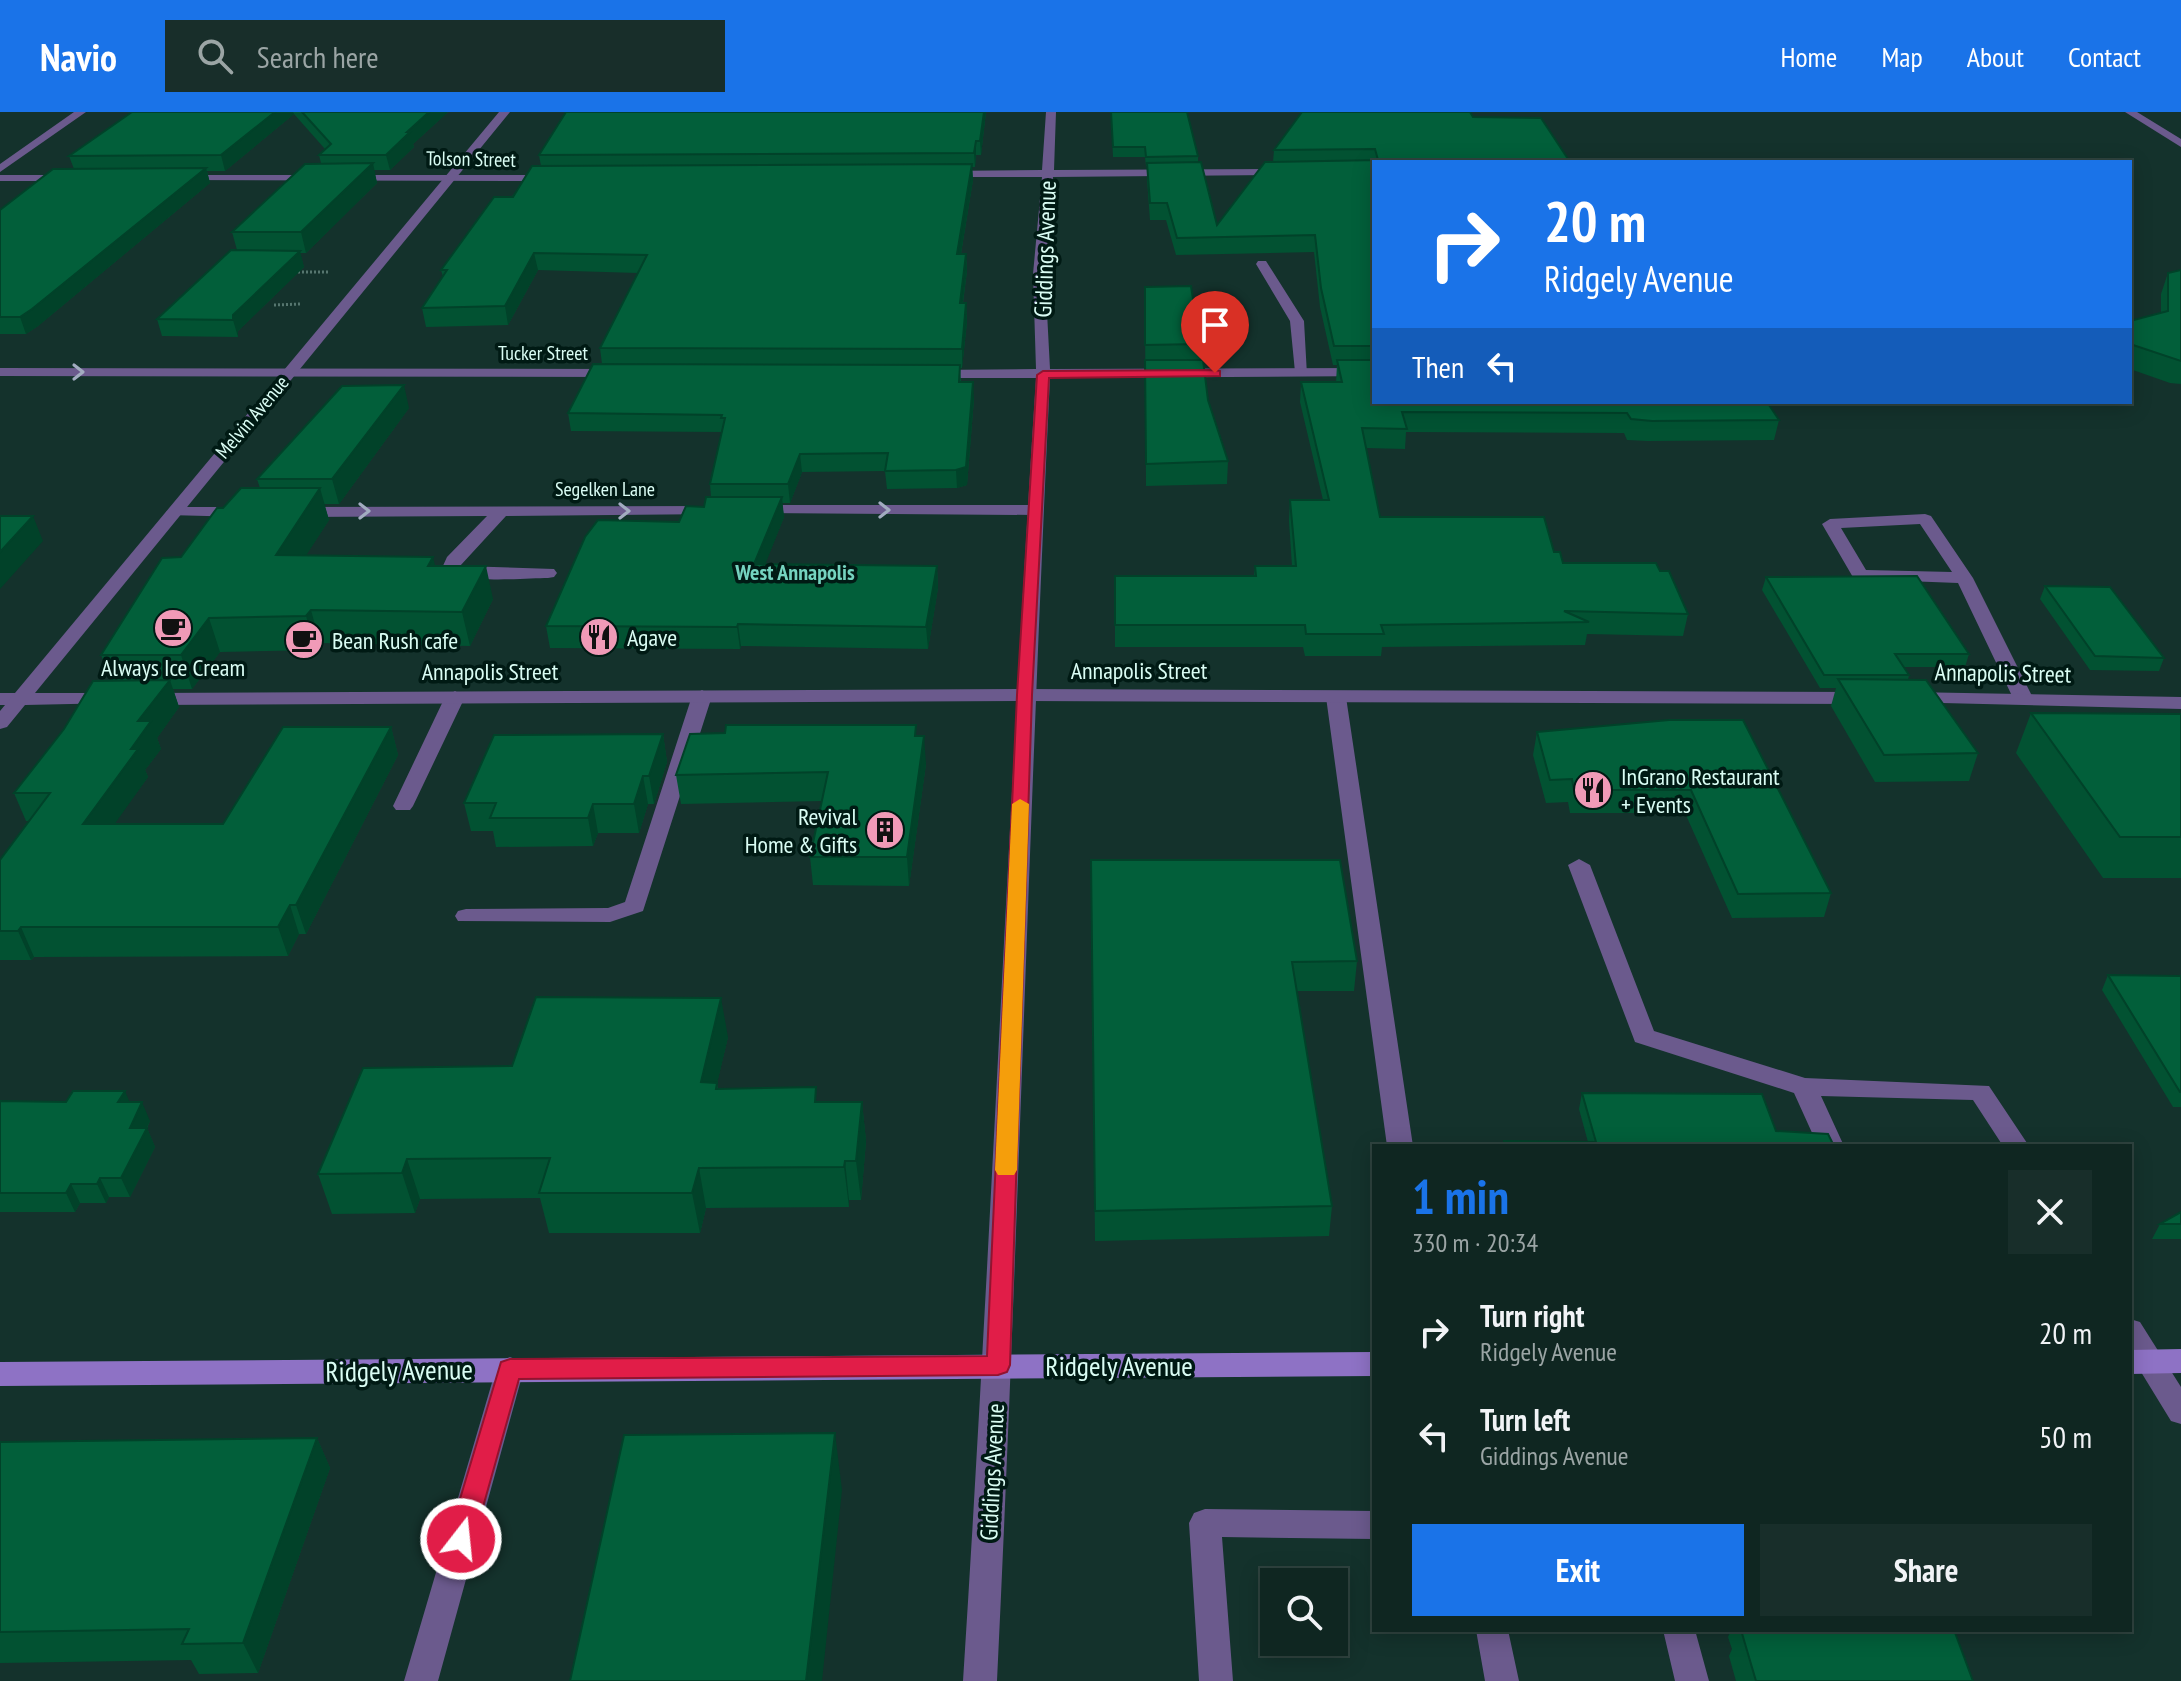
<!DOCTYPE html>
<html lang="en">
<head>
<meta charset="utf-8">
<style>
  :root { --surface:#0f2621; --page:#182e2a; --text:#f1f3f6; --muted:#9ba5a5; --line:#2f433f; --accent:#1a73e8 }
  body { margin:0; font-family:"PT Sans Narrow",sans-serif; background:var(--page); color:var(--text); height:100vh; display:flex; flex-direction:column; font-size:30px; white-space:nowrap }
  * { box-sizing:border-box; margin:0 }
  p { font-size:26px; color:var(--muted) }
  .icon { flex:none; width:44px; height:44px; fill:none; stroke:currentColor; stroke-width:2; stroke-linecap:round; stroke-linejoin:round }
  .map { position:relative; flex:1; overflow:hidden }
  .side { position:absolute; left:1372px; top:1032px; width:760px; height:488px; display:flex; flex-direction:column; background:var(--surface); border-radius:0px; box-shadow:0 4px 20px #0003,0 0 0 2px var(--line) }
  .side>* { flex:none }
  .banner { position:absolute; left:1372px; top:48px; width:760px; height:244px; border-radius:0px; box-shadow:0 4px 20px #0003,0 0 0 2px var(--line); background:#1a73e8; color:#fff; overflow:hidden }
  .controls { position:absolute; left:1260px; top:1456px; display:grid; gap:16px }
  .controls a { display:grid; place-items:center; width:88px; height:88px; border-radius:0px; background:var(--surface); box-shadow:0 4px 20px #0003,0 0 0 2px var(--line); font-size:40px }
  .pin { position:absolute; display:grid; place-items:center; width:68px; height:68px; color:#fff; margin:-82px -34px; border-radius:50% 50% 50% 0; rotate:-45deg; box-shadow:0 0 8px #0007 }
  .pin .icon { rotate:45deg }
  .me { position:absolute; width:88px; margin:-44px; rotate:16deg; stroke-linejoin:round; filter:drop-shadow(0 0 6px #0008) }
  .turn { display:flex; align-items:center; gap:28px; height:168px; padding:0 40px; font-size:36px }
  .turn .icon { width:104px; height:104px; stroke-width:2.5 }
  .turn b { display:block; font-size:56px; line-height:68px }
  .then { display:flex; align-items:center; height:76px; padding:0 40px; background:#0003; gap:16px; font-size:30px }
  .round { display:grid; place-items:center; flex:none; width:84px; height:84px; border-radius:0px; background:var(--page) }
  .summary { display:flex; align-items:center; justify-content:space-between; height:136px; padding:0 40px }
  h1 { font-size:48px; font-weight:700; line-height:60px; color:var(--accent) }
  .cta { display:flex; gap:16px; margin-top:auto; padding:16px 40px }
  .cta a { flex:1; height:92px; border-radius:0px; background:var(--accent); color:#fff; font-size:32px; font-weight:700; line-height:92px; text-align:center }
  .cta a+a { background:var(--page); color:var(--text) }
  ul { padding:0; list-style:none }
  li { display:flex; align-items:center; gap:24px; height:104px; padding:0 40px }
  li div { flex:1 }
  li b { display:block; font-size:30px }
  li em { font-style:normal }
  header { display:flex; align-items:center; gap:48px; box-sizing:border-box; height:112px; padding:0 40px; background:var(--accent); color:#fff }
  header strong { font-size:38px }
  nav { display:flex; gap:44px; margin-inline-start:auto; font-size:28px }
  .search { width:560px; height:72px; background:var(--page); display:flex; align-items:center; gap:20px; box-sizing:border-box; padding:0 28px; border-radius:0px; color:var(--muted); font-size:30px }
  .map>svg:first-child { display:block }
</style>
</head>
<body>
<header>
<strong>Navio</strong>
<div class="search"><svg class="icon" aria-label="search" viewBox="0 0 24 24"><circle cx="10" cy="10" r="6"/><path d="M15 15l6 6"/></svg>Search here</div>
<nav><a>Home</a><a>Map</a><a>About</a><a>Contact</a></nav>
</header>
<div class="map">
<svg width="2181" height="1569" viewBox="0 0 2181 1569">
  <rect width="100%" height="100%" fill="#14322c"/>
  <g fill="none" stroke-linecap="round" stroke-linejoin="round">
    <path stroke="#56766f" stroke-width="3" stroke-dasharray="2 2" stroke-linecap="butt" d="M298,160H329
      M274,193L301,192"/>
    <path fill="#6b5a8d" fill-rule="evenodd" d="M2125,0H2137L2181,27V35Z
      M1258,149H1266L1304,209L1307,263H1297L1295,260L1290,209L1256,152Z
      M755,393H1035L1043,398L1035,403L749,401L747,398Z
      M713,394L721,399L719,402L506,404L460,454L554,457L557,461L554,465L548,466C524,466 458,473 442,456L447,445L487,404L299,405L291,400L299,395Z
      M174,395H245L253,400L245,405L168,403L166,400Z
      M1925,402L1931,404L1973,466L2033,586L2030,590H2016L2013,586L1958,471L1854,467L1822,412L1830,407ZM1920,412L1952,460L1866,458L1841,416Z
      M702,578L712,584L643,799L610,810L458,809L455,804L458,799L466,797L608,796L625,790L692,584Z
      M455,579L465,585L413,694L410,698H396L393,694L445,585Z
      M1336,579L1346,585L1413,1034H1387L1326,585Z
      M1579,747L1590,753L1654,919L1805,966L1989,974L2029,1034H2003L1973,988L1821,984L1844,1034H1818L1794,981L1635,930L1568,753Z
      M2130,1207L2140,1210L2181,1275V1312L2171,1309L2130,1242Z
      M510,1245L520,1249L524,1257L438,1569H404L496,1257L500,1249Z
      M1205,1397L1374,1399V1427L1222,1425L1233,1569H1199L1189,1411L1194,1401Z
      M1476,1518H1508L1519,1569H1485Z
      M1663,1518H1695L1709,1569H1675Z"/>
    <path fill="#6b5a8d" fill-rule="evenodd" d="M74,0H86L0,60V52Z
      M1046,0H1056L1054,58L1285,57L1291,60L1285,63L1053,65L1045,162L1050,257L1374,256V264L1050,266C1029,700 1018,1135 997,1569H963C991,1135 1008,700 1036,266H933L926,262L933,258L1036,257L1033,162L1042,65H943L937,62L943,59L1042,58Z
      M0,63H69L75,66L69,69H0Z
      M175,63H553L559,66L553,69L179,68L173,65Z
      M0,256L619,257L626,261L619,265L0,264Z
      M0,581H20L30,587L20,593H0Z"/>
    <path fill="#6b5a8d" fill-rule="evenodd" d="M499,0H510L35,581H110L120,587L117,591L25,593L7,615L0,617V599Z
      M1025,577L1862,580L1872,586L1862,592L1025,589L149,593L139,587L149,581Z
      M1909,580L2181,585V597L1902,590L1899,586Z"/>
    <path fill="#8e72c5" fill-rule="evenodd" d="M2181,1237V1261L2130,1262V1238Z
      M1374,1240V1264L0,1274V1250Z"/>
  </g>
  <path fill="#025232" d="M132,0H448L413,32L414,35L390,58H374L377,71L306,141H300L304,155L238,219V225L162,224L157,207L237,138L232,120L321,51L319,43L325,37L294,2L225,59H207L210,71L38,214L26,222H0V98L74,57L69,44Z
    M986,0L981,43H976L975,55H972L973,68L961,142H966L967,159L963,191H966L967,210L962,256H960L961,270L974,287L967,373L957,376L887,377L885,359L802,360L790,391H782L784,405L765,452L937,454L938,476L928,537L741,534L740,537L550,536L546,514L679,410L704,395L711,385L710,372L722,320L571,319L568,301L602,252L600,236L638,161L538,158L508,213L426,215L422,196L443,165L441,158L541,54L539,43Z
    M1111,0L1198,44V50L1217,113L1273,50L1274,38L1470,0L1374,50V290H1767L1779,308L1774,328L1648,329L1627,328L1624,321L1406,320L1405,337L1366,336L1380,405L1554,440L1563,451L1660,459L1688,502L1683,524L1587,522L1585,533L1382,535L1381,544H1305L1303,535H1115V464H1254L1255,454H1292L1289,409L1290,388H1323L1300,290L1301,270H1336L1337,253H1333L1320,195L1314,140L1176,143L1166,108H1150L1147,67V54H1146L1145,45H1113Z
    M2181,158V272L2170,271L2130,257V209L2161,201V182L2168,161Z
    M1145,196L1200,232V248L1208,288L1228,349L1227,372L1146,374Z
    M409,296L339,392H324L329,408L306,443L435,454L493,487L470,534L320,531L316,538L220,540L192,577H173L179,595L157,626L161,637L145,658L148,665L114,712H223L391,615L398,643L306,822H299L288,844L34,845L31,848H0V748L29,709H26L14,681L111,569L101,543L223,396L260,376L257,367Z
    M1766,465L1969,542L1965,555H1904L1909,563L1908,568L1978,641L1969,669L1875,670L1831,594L1836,576H1820L1762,478Z
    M2045,474L2164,546L2159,559L2090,558L2040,487Z
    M2031,601L2181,602V766H2103L2016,641Z
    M1669,608L1831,781L1824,805L1732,806L1685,701H1570L1568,690L1546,691L1533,643L1537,620Z
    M916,613V624L926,652L909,774L813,773L810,745L822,689L681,692L676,663Z
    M663,622L667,650L654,692H648L639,721H598L593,734L496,735L493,719H471L464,691Z
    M1091,748L1357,849L1354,879H1297L1332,1094L1329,1124L1095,1129Z
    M2108,863L2181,864V995H2173L2102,878Z
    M728,925L717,971L718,977L818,990H862L866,1029L861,1088H849V1095L706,1096L700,1121H549L540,1086L420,1087L415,1101L332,1102L318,1062L512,954Z
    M1582,981L1776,1019L1834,1034H1503L1504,1029L1588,1030L1579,997Z
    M0,989L129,990L150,1009L147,1016L155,1035L130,1085H109L106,1091H80L75,1100H0Z
    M2181,1100V1127H2152L2160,1112Z
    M317,1326L330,1356L258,1561L199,1562L191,1548L0,1551V1330Z
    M1731,1518H1954L1973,1569H1736L1729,1544L1732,1537L1728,1525Z"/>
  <path fill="#014229" d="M275,0H293L294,2L225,59L221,43Z
    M429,0H448L413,32L414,35L390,58L386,43L407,20Z
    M984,0H986L981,43L980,29Z
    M976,29V43L975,55L974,41Z
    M373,51L377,71L306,141L301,120Z
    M972,52L973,68L958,159L957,142Z
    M206,56L210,71L38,214L26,222L20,205Z
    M300,139L304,155L238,219V225L233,208V203Z
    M534,141L538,158L508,213L505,194Z
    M966,142L967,159L960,210V191Z
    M966,191L967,210L962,256V237Z
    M973,270L974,287L967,373L957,376L956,358Z
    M404,273L409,296L339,392L332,367Z
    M800,342L802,360L790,391L788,372Z
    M320,376L329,408L285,476L276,443Z
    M782,385L784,405L757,473L754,452Z
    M33,404L43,429L0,477V440Z
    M433,445L441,478L428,454Z
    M486,454L493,487L470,534L462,500Z
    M937,454L938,476L928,537L926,515Z
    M311,498L320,531L316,538L306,504Z
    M209,506L220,540L192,577L181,543Z
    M738,512L741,534L740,537L737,515Z
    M170,568L179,595L157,626L161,637L145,658L148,665L94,741L83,712L131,637L138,609Z
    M391,615L398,643L306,822L296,793Z
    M663,622L667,650L654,692L649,664Z
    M924,624L926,652L909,774L907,745Z
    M643,664L648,692L639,721L634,692Z
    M593,692L598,721L593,734L588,706Z
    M290,793L299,822L288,844L278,815Z
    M21,815L34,845L31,848L18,819Z
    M721,886L728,925L708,1010L701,970Z
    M125,979L133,998L118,990Z
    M142,990L150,1009L146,1017L147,1016L155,1035L130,1085L121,1066L130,1016Z
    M862,990L866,1029L861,1088L856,1049Z
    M407,1047L420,1087L415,1101L402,1061Z
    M845,1049L849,1088V1095L844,1055Z
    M699,1056L706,1096L700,1121L692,1081Z
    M100,1066L109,1085L106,1091L97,1072Z
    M71,1072L80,1091L75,1100L66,1081Z
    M835,1321L842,1378L822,1569H806Z
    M317,1326L330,1356L258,1561L243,1531Z"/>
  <path fill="#025f3a" stroke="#014229" stroke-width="2" d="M132,0H275L221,43L69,44Z
    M302,0H429L407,20H410L386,43H319L331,32Z
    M566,0H984L980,29H976L974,41L539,43Z
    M1111,0H1187L1198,44L1146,45L1145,35H1113Z
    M1302,0H1470L1473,5L1541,6L1570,50H1374V234H1334L1321,176L1315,123L1177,126L1167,91H1150L1147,51L1201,50L1217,113L1265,50L1378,48L1375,37L1274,38Z
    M373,51L301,120H232L305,52Z
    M972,52L957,142H966L960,191H966L962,237L600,236L647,143L534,141L505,194L422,196L447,158H441L494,85H513L532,54Z
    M206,56L32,197L20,205H0V98L53,57Z
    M231,138L300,139L233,203V208L157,207Z
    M2181,158V249L2130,232V209L2168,199V161Z
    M1191,174L1200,232L1145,233V175Z
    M1145,248H1203L1208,288L1228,349L1146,352Z
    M1337,248H1374V290H1767L1779,308L1652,309L1631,307L1627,301L1402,300L1407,317L1362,316L1380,405H1544L1554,440H1560L1563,451H1656L1660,459H1669L1688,502L1564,499L1589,510L1381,513L1384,522H1306L1305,513H1115V464H1256L1255,454H1296L1290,388H1329L1301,270H1342Z
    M593,252L960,253L959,270H973L966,355L956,358L885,359L888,341L800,342L788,372H710L725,306H721L722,303L568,301Z
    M404,273L332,367H257L342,274Z
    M241,376H320L276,443L433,445L428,454H486L462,500L311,498L306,504L209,506L181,543H101L162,446L181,445L217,396H223Z
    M706,385H782L754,452L937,454L926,515L738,512L737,515L546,514L585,425L598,408L679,410L686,394L704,395Z
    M0,404H33L0,440Z
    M1917,464L1969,542H1895L1909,563H1824L1766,465Z
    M2045,474L2110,475L2164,546L2095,544Z
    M1838,567L1926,568L1978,641L1884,643Z
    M170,568L138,609H151L131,637H138L83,712H223L283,615H391L296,793H290L278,815H21L18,819H0V748L50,681H14L64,617L93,569Z
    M2031,601L2181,602V725H2120Z
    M1669,608H1743L1831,781L1738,782L1691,678H1574L1572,667L1550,668L1537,620Z
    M726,613H916L915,624H924L907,745H810L828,660L676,663L690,622L725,621Z
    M663,622L649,664H643L634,692H593L588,706H490L496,691H464L494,623Z
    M1091,748H1340L1357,849L1292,850L1332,1094L1095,1099Z
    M2108,863L2181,864V980H2180Z
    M536,885L721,886L701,970L717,971L716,977L816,975L815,990H862L856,1049H845L844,1055L699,1056L692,1081H539L550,1046L407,1047L402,1061L318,1062L363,956L512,954Z
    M73,979H125L118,990H142L130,1016H147L121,1066H100L97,1072H71L66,1081H0V989L66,990Z
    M1582,981L1762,982L1776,1019L1828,1022L1834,1034H1505L1504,1029L1596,1030Z
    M2181,1100V1112H2160Z
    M835,1321L806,1569H570L624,1323Z
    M317,1326L243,1531L182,1532L189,1517L0,1520V1330Z
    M1741,1518H1954L1973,1569H1756Z"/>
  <defs><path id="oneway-chevron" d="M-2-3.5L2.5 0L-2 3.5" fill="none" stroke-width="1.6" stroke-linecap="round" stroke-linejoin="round" transform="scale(2)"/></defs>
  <g stroke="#a2acc0">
    <use href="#oneway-chevron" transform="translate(78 260)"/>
    <use href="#oneway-chevron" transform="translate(884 398)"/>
    <use href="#oneway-chevron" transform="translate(364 399)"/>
    <use href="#oneway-chevron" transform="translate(624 399)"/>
  </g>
  <path fill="#e11d48" stroke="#92132f" stroke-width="2" d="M1215,258L1220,259V264L1049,266L1032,583L1010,1253L1007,1260L998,1263L519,1267L474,1427L470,1435L461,1439L452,1435L448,1427L501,1250L510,1247L987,1244L1017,583L1037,263L1043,259Z"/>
  <path fill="#f59e0b" d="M1020,687L1029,692L1017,1058L1014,1063H998L995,1058L1012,692Z"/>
  <defs>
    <symbol id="cafe-disc" viewBox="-11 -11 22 22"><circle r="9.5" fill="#f09ab7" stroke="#001a14"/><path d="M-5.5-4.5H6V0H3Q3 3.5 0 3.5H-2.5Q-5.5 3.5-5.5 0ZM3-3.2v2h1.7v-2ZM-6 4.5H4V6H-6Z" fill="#111"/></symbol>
    <symbol id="restaurant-disc" viewBox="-11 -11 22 22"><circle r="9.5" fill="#f09ab7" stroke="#001a14"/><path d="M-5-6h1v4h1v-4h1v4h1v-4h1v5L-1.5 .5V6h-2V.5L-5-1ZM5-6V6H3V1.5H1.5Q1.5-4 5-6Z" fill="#111"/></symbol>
    <symbol id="building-disc" viewBox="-11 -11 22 22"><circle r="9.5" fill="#f09ab7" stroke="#001a14"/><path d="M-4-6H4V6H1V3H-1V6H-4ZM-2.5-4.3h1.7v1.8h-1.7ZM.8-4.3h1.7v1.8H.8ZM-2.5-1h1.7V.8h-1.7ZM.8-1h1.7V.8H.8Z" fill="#111"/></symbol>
  </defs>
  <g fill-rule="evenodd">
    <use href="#cafe-disc" x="151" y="494" width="44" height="44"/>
    <use href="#restaurant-disc" x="577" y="503" width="44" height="44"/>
    <use href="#cafe-disc" x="282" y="506" width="44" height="44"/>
    <use href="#restaurant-disc" x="1571" y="656" width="44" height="44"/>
    <use href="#building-disc" x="863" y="696" width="44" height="44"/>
  </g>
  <g text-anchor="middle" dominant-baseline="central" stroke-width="7" stroke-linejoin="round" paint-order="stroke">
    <g font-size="20" fill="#dafdf4" stroke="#001a14">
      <text transform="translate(471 47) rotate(1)">Tolson Street</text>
      <text x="543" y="241">Tucker Street</text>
      <text transform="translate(252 305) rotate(-50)">Melvin Avenue</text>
      <text x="605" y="377">Segelken Lane</text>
    </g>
    <g font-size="22" font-weight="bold" fill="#75d4c0" stroke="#001a14">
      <text x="795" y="460">West Annapolis</text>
    </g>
    <g font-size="24" fill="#dafdf4" stroke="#001a14">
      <text transform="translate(1045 137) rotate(-88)">Giddings Avenue</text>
      <text x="1139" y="558">Annapolis Street</text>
      <text x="490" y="559">Annapolis Street</text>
      <text transform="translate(2003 561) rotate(1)">Annapolis Street</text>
      <text transform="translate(992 1360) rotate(-87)">Giddings Avenue</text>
    </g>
    <g font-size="24" fill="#dafdf4" stroke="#001a14" text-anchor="start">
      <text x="627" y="525">Agave</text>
      <text x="332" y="528">Bean Rush cafe</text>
      <text x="173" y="555" text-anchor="middle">Always Ice Cream</text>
      <text x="1621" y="664">InGrano Restaurant<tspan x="1621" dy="28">+ Events</tspan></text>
      <text x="857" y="704" text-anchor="end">Revival<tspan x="857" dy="28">Home &amp; Gifts</tspan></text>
    </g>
    <g font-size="28" fill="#dafdf4" stroke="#001a14">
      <text x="1119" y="1253">Ridgely Avenue</text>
      <text transform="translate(399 1258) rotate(-1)">Ridgely Avenue</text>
    </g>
  </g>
</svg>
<div class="controls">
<a><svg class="icon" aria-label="search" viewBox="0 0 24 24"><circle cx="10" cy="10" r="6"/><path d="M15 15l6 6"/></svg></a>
</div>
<div class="pin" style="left:1215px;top:261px;background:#d93025"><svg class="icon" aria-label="arrive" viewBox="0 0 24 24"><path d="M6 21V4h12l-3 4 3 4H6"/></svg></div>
<svg class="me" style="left:461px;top:1427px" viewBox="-20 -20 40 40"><circle r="17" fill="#e11d48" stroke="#fff" stroke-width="3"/><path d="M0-11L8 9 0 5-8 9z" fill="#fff"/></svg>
<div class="banner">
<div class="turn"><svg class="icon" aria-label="right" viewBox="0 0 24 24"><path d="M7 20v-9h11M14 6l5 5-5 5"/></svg><div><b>20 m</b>Ridgely Avenue</div></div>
<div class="then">Then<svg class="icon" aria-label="left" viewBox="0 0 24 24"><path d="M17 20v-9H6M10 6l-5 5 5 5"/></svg></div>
</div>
<section class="side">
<div class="summary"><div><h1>1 min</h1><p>330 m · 20:34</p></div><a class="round"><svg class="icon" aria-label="close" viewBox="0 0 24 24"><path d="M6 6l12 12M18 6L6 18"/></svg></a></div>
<ul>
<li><svg class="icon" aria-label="right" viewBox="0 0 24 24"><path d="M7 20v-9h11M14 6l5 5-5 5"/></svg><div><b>Turn right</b><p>Ridgely Avenue</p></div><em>20 m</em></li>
<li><svg class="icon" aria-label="left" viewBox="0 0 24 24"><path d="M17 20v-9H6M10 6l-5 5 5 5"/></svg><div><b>Turn left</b><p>Giddings Avenue</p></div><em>50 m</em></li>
</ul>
<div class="cta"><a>Exit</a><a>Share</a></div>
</section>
</div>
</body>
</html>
